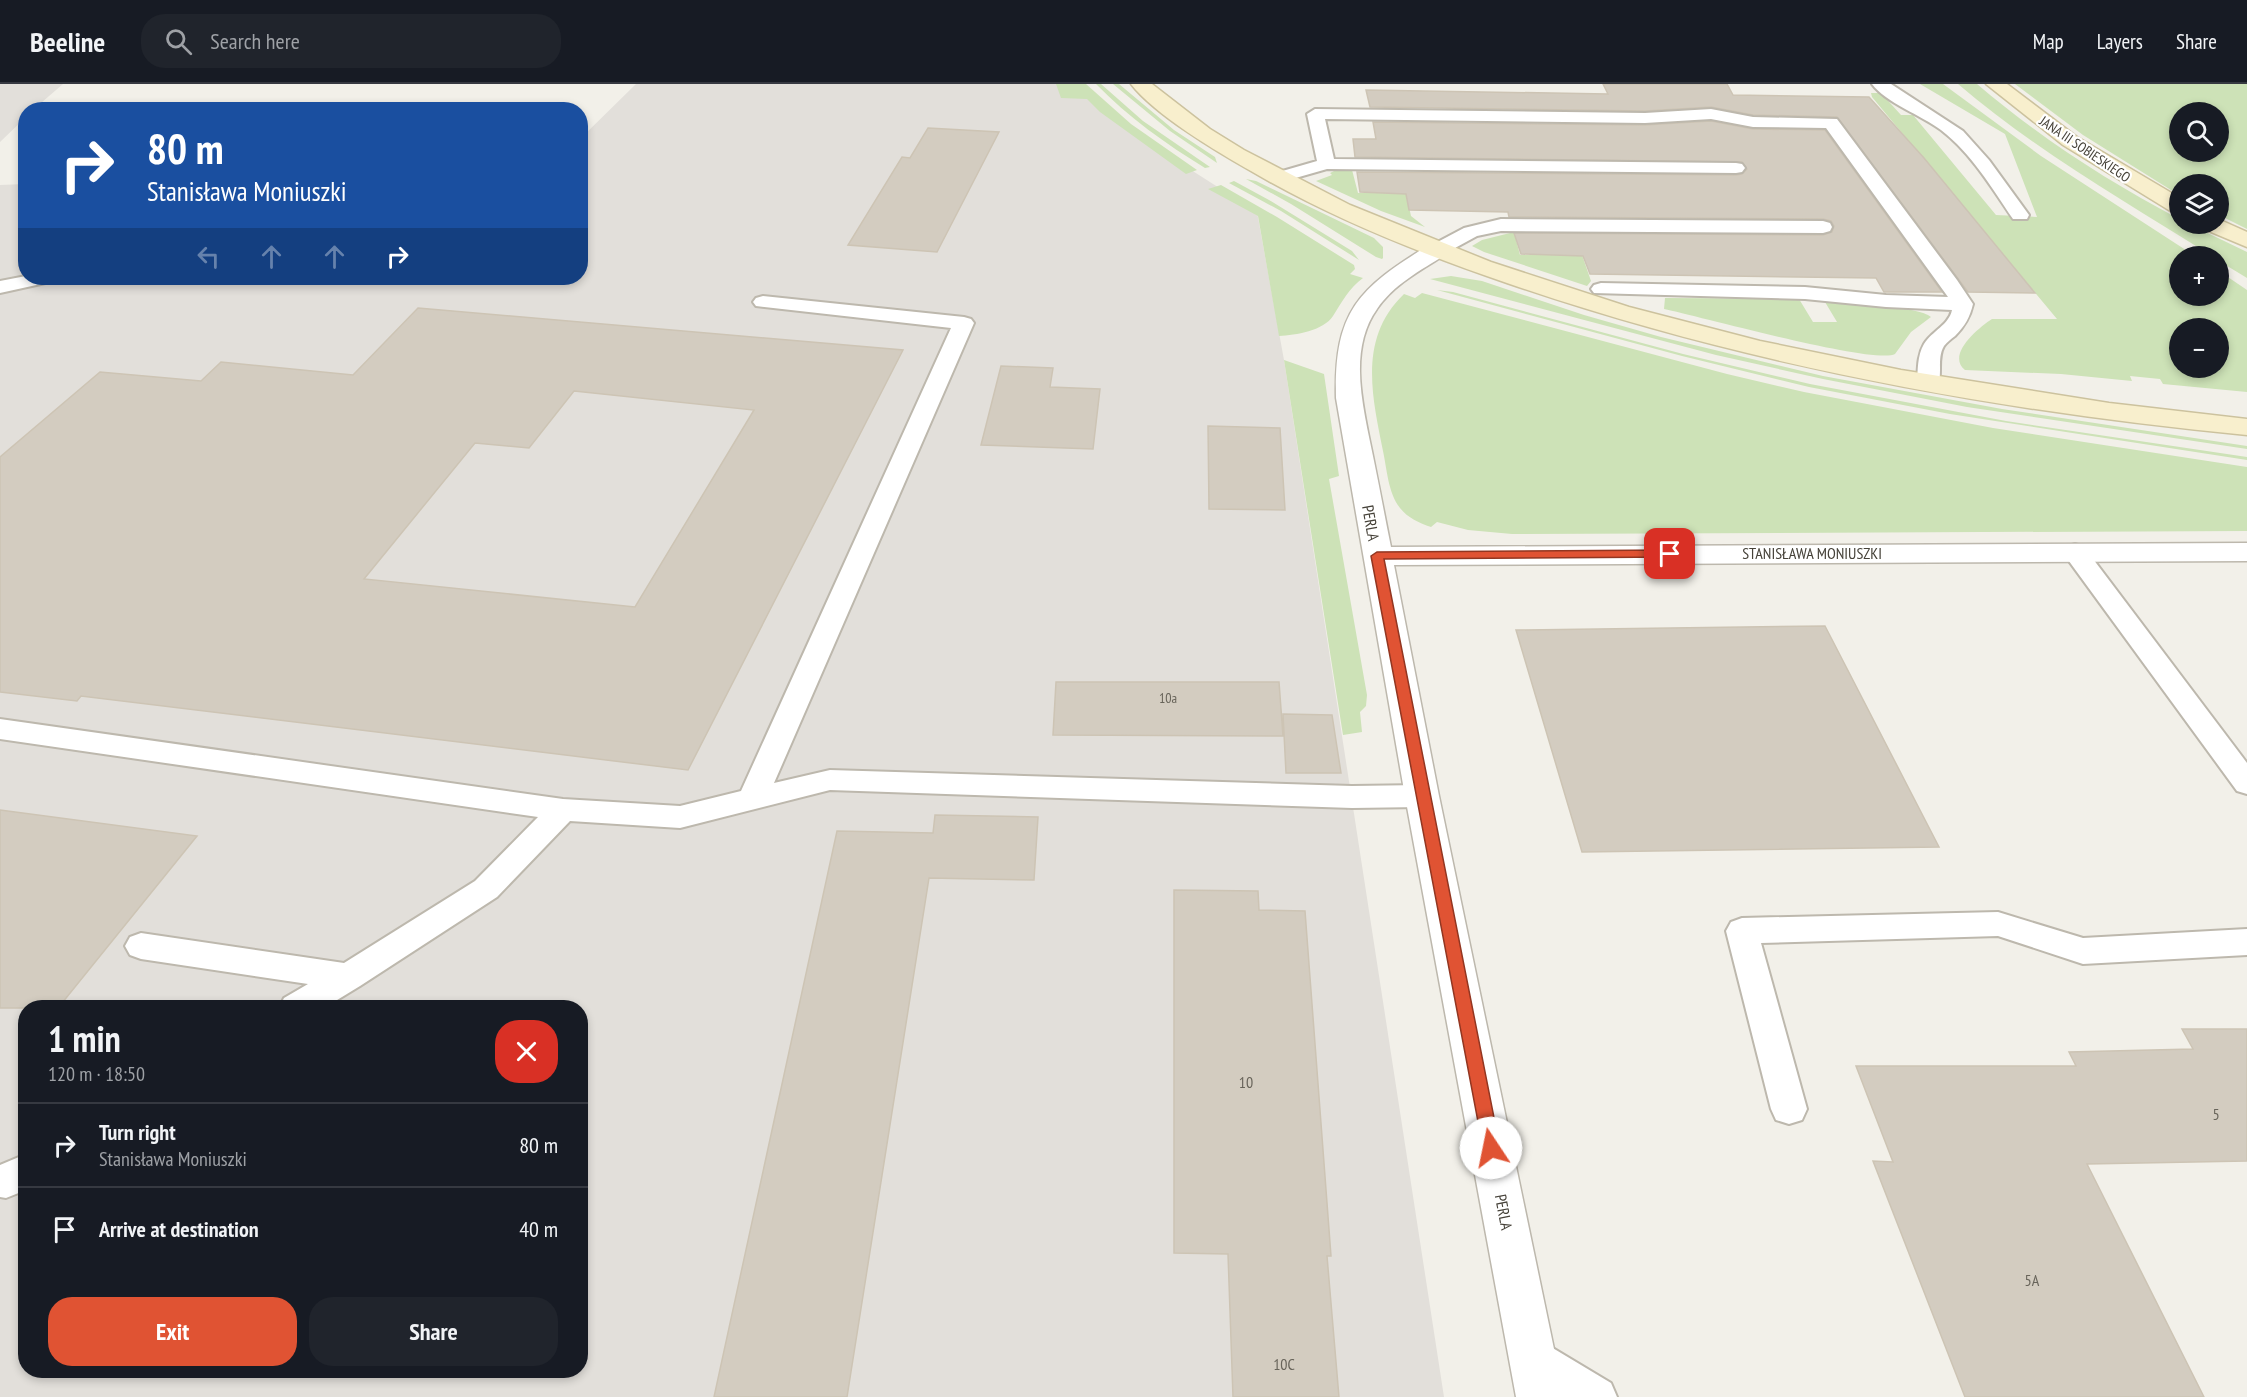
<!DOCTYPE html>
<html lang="en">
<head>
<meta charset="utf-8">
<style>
  :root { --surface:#171b24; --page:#20242c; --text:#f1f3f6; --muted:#9ea1a6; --line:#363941; --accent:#e05333 }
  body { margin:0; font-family:"PT Sans Narrow",sans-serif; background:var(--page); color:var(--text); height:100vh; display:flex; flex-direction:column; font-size:22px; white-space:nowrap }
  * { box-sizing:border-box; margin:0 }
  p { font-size:20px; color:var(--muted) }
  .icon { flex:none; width:33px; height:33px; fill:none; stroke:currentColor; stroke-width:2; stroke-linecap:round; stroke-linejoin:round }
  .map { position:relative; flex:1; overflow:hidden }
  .side { position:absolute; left:18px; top:916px; width:570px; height:378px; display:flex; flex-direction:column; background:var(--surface); border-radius:24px; box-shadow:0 3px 9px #0003 }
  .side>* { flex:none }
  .guide { position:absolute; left:18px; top:18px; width:570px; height:183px; border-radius:24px; box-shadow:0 3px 9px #0003; background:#1a4fa0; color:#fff; overflow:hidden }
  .fabs { position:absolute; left:2169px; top:18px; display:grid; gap:12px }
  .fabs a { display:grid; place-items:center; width:60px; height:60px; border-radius:50%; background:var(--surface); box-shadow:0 3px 9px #0003; font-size:30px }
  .pin { position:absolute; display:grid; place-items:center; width:51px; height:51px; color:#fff; margin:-26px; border-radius:12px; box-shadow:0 3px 9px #0006 }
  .me { position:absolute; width:66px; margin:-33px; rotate:349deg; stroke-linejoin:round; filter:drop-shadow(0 0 4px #0008) }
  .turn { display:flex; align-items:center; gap:21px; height:126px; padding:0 30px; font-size:27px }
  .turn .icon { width:78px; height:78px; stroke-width:2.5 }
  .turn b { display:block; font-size:42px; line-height:51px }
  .lanes { display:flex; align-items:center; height:57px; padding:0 30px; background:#0003; justify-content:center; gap:30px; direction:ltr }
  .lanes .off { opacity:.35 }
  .round { display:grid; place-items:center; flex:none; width:63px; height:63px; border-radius:24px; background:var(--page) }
  .headline { display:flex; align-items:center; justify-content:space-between; height:102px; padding:0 30px }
  h1 { font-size:36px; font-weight:800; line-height:45px }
  .primary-button { display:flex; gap:12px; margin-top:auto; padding:12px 30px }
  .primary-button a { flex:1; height:69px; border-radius:24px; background:var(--accent); color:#fff; font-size:24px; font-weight:800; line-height:69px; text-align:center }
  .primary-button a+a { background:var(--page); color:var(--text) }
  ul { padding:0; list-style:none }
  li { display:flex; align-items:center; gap:18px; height:84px; padding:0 30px; border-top:2px solid var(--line) }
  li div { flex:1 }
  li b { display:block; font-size:22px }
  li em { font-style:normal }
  header { display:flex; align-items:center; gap:36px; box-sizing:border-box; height:84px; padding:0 30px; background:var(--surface); border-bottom:2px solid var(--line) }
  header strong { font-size:28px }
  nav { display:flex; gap:33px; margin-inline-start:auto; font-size:21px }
  .search { width:420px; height:54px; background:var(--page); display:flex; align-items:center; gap:15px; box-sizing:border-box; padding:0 21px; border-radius:24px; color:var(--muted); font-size:22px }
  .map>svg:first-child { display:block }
</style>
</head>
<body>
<header>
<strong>Beeline</strong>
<div class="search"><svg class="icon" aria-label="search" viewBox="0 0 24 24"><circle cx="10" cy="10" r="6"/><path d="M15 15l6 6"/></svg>Search here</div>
<nav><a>Map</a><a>Layers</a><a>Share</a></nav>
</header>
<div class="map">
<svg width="2247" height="1313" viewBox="0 0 2247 1313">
  <rect width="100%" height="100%" fill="#f2f0e9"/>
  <path fill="#e2dfda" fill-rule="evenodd" d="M0,0H63L34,25L26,26L25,34L0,58Z
    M636,0H1078L1155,63L1257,128L1284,276L1444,1313H0V101L25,100L26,194H580L581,54ZM26,924H580V1287H26Z"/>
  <path fill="#cde2b7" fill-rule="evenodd" d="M1056,0H1086L1131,40L1197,86L1186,90L1100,28L1087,15L1061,14Z
    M1096,0H1101L1143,37L1210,83L1205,84C1166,60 1128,33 1096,0Z
    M1113,0H1119L1174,46L1215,73L1217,79L1170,47Z
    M1920,0H1943L2041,72L2195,172H2180V212H2218L2219,187L2247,206V308L2163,300L2160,295L2130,292L2132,297L2061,290L1965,286C1946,271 1978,244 1992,235H2057L1872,13L1871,9H1881L1901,31H1913L1996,131L2037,133L2005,50ZM2180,244H2218V284H2180Z
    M1958,0H1977C2039,53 2107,97 2179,135L2180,140H2189L2247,168V194L2219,177L2218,172H2212C2126,118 2035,66 1958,0Z
    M2015,0H2247V145L2219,131L2218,100H2180L2179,111L2083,51ZM2180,28H2218V68H2180Z
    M1351,82L1358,109H1406L1411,132L1425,143L1381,127L1316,97L1332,91L1330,89L1342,83Z
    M1246,95L1256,97L1374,154L1383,163V174L1382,175L1376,173L1291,120Z
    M1234,97L1269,116L1352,167L1359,176L1281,127L1229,99Z
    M1221,101L1277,133L1354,181L1355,185L1350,190L1363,194C1349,204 1342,218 1333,232C1323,247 1296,251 1279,252L1258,132L1208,105Z
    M1514,148L1520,171H1582L1591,197L1587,202L1484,168L1472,162L1482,156Z
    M1451,192L1482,197L1584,231L1661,253L1823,292L2002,325L2247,362V365L1967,323L1823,295L1716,271L1430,195Z
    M1437,206L1453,208L1683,270L1810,300L2006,337L2247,373V376L1950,330L1809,303L1682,272Z
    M1422,209L1727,290L1804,308L1993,344L2247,383V447L1512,450L1468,446L1437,438L1431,443C1419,439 1408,434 1400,424C1388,409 1387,385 1383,367C1372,312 1358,254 1404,210L1415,214Z
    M1665,214L1799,215L1813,238H1837L1825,218C1845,220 1920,222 1931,233L1911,248L1895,270C1875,281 1698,232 1664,225Z
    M1284,276L1324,290L1339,392L1329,395L1367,611L1366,622L1360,628L1362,648L1343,651Z"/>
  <path fill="#d3ccc0" stroke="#cdc4b4" stroke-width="1.5" fill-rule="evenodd" d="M1603,0H1727L1733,11L1869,13L1924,74L2035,209L1968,208L1837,33L1753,31L1711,23L1645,27L1370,23L1366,6L1608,10Z
    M1711,37L1753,45L1825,46L1942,208H1884L1876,194L1590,190L1583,172L1521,170L1514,149L1823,151L1832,148L1834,142L1831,137L1823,135L1509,133L1508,128L1409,126L1406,110L1360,108L1357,88L1736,91L1742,90L1747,85L1742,78L1355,73L1353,55H1376L1373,38L1645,41Z
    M928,44L999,48L937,168L848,161L902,73L910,74Z
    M418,224L903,266L688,686L81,612L77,617L0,608V373L100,288L201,297L221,278L353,291ZM574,307L754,326L635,523L364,495L475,359L529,364Z
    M1001,282L1053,284L1050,303L1100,305L1093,365L981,361Z
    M1208,342L1280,344L1285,426L1209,425Z
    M1825,542L1939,763L1582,768L1516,546Z
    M1056,598H1279L1283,652L1053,651Z
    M1283,630L1332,631L1341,689H1286Z
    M0,726L197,752L58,924H0Z
    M935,731L1038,733L1034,796L929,794L847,1313H714L837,747L933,749Z
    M1174,806L1258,807L1259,826L1305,827L1331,1172H1327L1339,1313H1233L1228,1170L1174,1169Z
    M2182,945H2247V1077L2087,1080L2204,1313H1965L1873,1077L1893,1078L1856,982H2076L2069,968L2193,965Z"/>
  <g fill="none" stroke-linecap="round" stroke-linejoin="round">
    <defs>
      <path id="lane" d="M1872,0H1891L1963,47L1989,76L2029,131L2027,135H2013C1992,104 1971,69 1941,46C1921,31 1886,19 1872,0Z
        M1315,25L1645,29L1711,25L1753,33L1837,35L1957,196L1973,220C1970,233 1965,242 1955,252C1951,255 1947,258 1944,262C1936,275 1944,292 1936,304L1928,306L1920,304L1917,299C1918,286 1917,272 1924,260C1932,247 1949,241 1952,226L1886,223L1805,215L1594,209L1591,205L1594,201L1601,199L1805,203L1886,211L1948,213L1826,44L1753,43L1711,35L1645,39L1325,35L1334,75L1736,79L1742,80L1745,84L1742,88L1736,89L1327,85L1278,99L1272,98L1269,94L1272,90L1317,77L1307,30Z
        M1501,135L1823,137L1830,139L1832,143L1830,147L1823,149L1501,147L1477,152L1444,170H1430L1427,166L1430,162L1464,144Z
        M26,192V194H53L50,198L0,209V197Z
        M763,212L964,233L971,235L974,239L774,699L830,686L1352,702L1422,701L1432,704L1437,712L1432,720L1422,723L1352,724L830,706L680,744L570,737L497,813L360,902L324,924H279L284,914L308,900L141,875L130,871L125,862L130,853L141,849L344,879L475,797L538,733L0,655V635L563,715L680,722L741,707L951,244L756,222L753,218L756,214Z
        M2075,460L2084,463L2247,679V710L2237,707L2066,473L2063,468L2066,463Z
        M1998,828L2083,854L2247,845V871L2083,880L1998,852L1761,859L1807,1025L1802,1036L1789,1040L1776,1036L1771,1025L1726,847L1731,838L1742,834Z
        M26,1070V1106L6,1114L0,1113V1081Z
        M1532,1254L1546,1260L1611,1299L1617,1313H1559L1518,1288L1512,1274L1518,1260Z"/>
      <path id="street" d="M1437,159L1445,161L1448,166L1445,171C1421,186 1393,201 1377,225C1346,268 1365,330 1374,377C1380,406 1385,434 1391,463L2247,459V477L1394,481L1439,712L1564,1313H1516L1405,712L1336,314C1334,227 1358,205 1429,161Z"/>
      <path id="secondary" d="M1131,0H1152L1210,45L1244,66L1350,121L1491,178L1629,223L1760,257L1901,286L2109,319L2247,335V351C1997,327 1745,281 1507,199C1419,169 1331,134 1251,87C1217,68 1154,30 1131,0Z
        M1986,0H2007L2077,53L2180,114V129L2172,128L2063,61Z
        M2218,135L2247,148V163L2204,145L2201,140H2218Z"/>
    </defs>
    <use href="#lane" stroke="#bdb8ad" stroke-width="4"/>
    <use href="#street" stroke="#bdb8ad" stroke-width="3"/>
    <use href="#secondary" stroke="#ccc29e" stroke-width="3"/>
    <use href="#lane" fill="#fff" fill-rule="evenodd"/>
    <use href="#street" fill="#fff" fill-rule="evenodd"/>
    <use href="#secondary" fill="#f8efcd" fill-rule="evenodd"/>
  </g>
  <path fill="#e05333" stroke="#923621" stroke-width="1.5" d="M1670,466L1674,468V473L1384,475L1500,1064L1497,1069L1491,1071L1485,1069L1483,1064L1371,472L1377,468Z"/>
  <g text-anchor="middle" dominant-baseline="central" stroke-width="4.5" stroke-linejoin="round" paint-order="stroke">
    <g font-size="14" fill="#454138" stroke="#fff">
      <text transform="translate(2085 65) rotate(34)">JANA III SOBIESKIEGO</text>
    </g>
    <g font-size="14" fill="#68645a">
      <text x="1168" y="614">10a</text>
    </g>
    <g font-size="16" fill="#454138" stroke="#fff">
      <text transform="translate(1371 439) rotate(80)">PERLA</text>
      <text x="1812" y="469">STANISŁAWA MONIUSZKI</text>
      <text transform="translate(1504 1128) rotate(79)">PERLA</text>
    </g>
    <g font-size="16" fill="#68645a">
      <text x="1246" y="998">10</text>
      <text x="2216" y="1030">5</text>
      <text x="2032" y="1196">5A</text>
      <text x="1284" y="1280">10C</text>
    </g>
  </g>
</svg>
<div class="fabs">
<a><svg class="icon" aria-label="search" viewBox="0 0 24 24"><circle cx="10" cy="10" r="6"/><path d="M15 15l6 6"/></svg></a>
<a><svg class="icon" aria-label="layers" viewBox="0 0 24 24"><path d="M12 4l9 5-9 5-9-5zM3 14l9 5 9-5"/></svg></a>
<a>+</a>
<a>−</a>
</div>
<div class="pin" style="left:1670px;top:470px;background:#d93025"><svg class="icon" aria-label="arrive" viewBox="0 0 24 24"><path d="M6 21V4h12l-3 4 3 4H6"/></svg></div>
<svg class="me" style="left:1491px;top:1064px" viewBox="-20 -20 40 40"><circle r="19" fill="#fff"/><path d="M0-13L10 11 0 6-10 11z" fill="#e05333"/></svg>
<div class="guide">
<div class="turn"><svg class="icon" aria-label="right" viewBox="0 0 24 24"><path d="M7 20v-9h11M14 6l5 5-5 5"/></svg><div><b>80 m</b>Stanisława Moniuszki</div></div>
<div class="lanes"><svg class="icon off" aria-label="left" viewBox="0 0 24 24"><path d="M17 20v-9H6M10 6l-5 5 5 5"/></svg><svg class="icon off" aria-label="ahead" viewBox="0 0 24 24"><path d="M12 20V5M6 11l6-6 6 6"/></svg><svg class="icon off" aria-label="ahead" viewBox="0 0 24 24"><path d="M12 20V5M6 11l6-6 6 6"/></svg><svg class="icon" aria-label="right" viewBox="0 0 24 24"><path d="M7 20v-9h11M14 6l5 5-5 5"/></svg></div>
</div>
<section class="side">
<div class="headline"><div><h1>1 min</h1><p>120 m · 18:50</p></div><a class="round" style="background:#d93025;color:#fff"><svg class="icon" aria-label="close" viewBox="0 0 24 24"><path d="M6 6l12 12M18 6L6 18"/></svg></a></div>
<ul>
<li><svg class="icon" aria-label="right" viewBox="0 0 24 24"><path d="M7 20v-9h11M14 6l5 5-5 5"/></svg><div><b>Turn right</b><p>Stanisława Moniuszki</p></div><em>80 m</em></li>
<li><svg class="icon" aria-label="arrive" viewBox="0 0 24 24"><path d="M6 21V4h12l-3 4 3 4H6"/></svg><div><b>Arrive at destination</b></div><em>40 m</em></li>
</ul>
<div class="primary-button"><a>Exit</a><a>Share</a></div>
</section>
</div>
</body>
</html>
